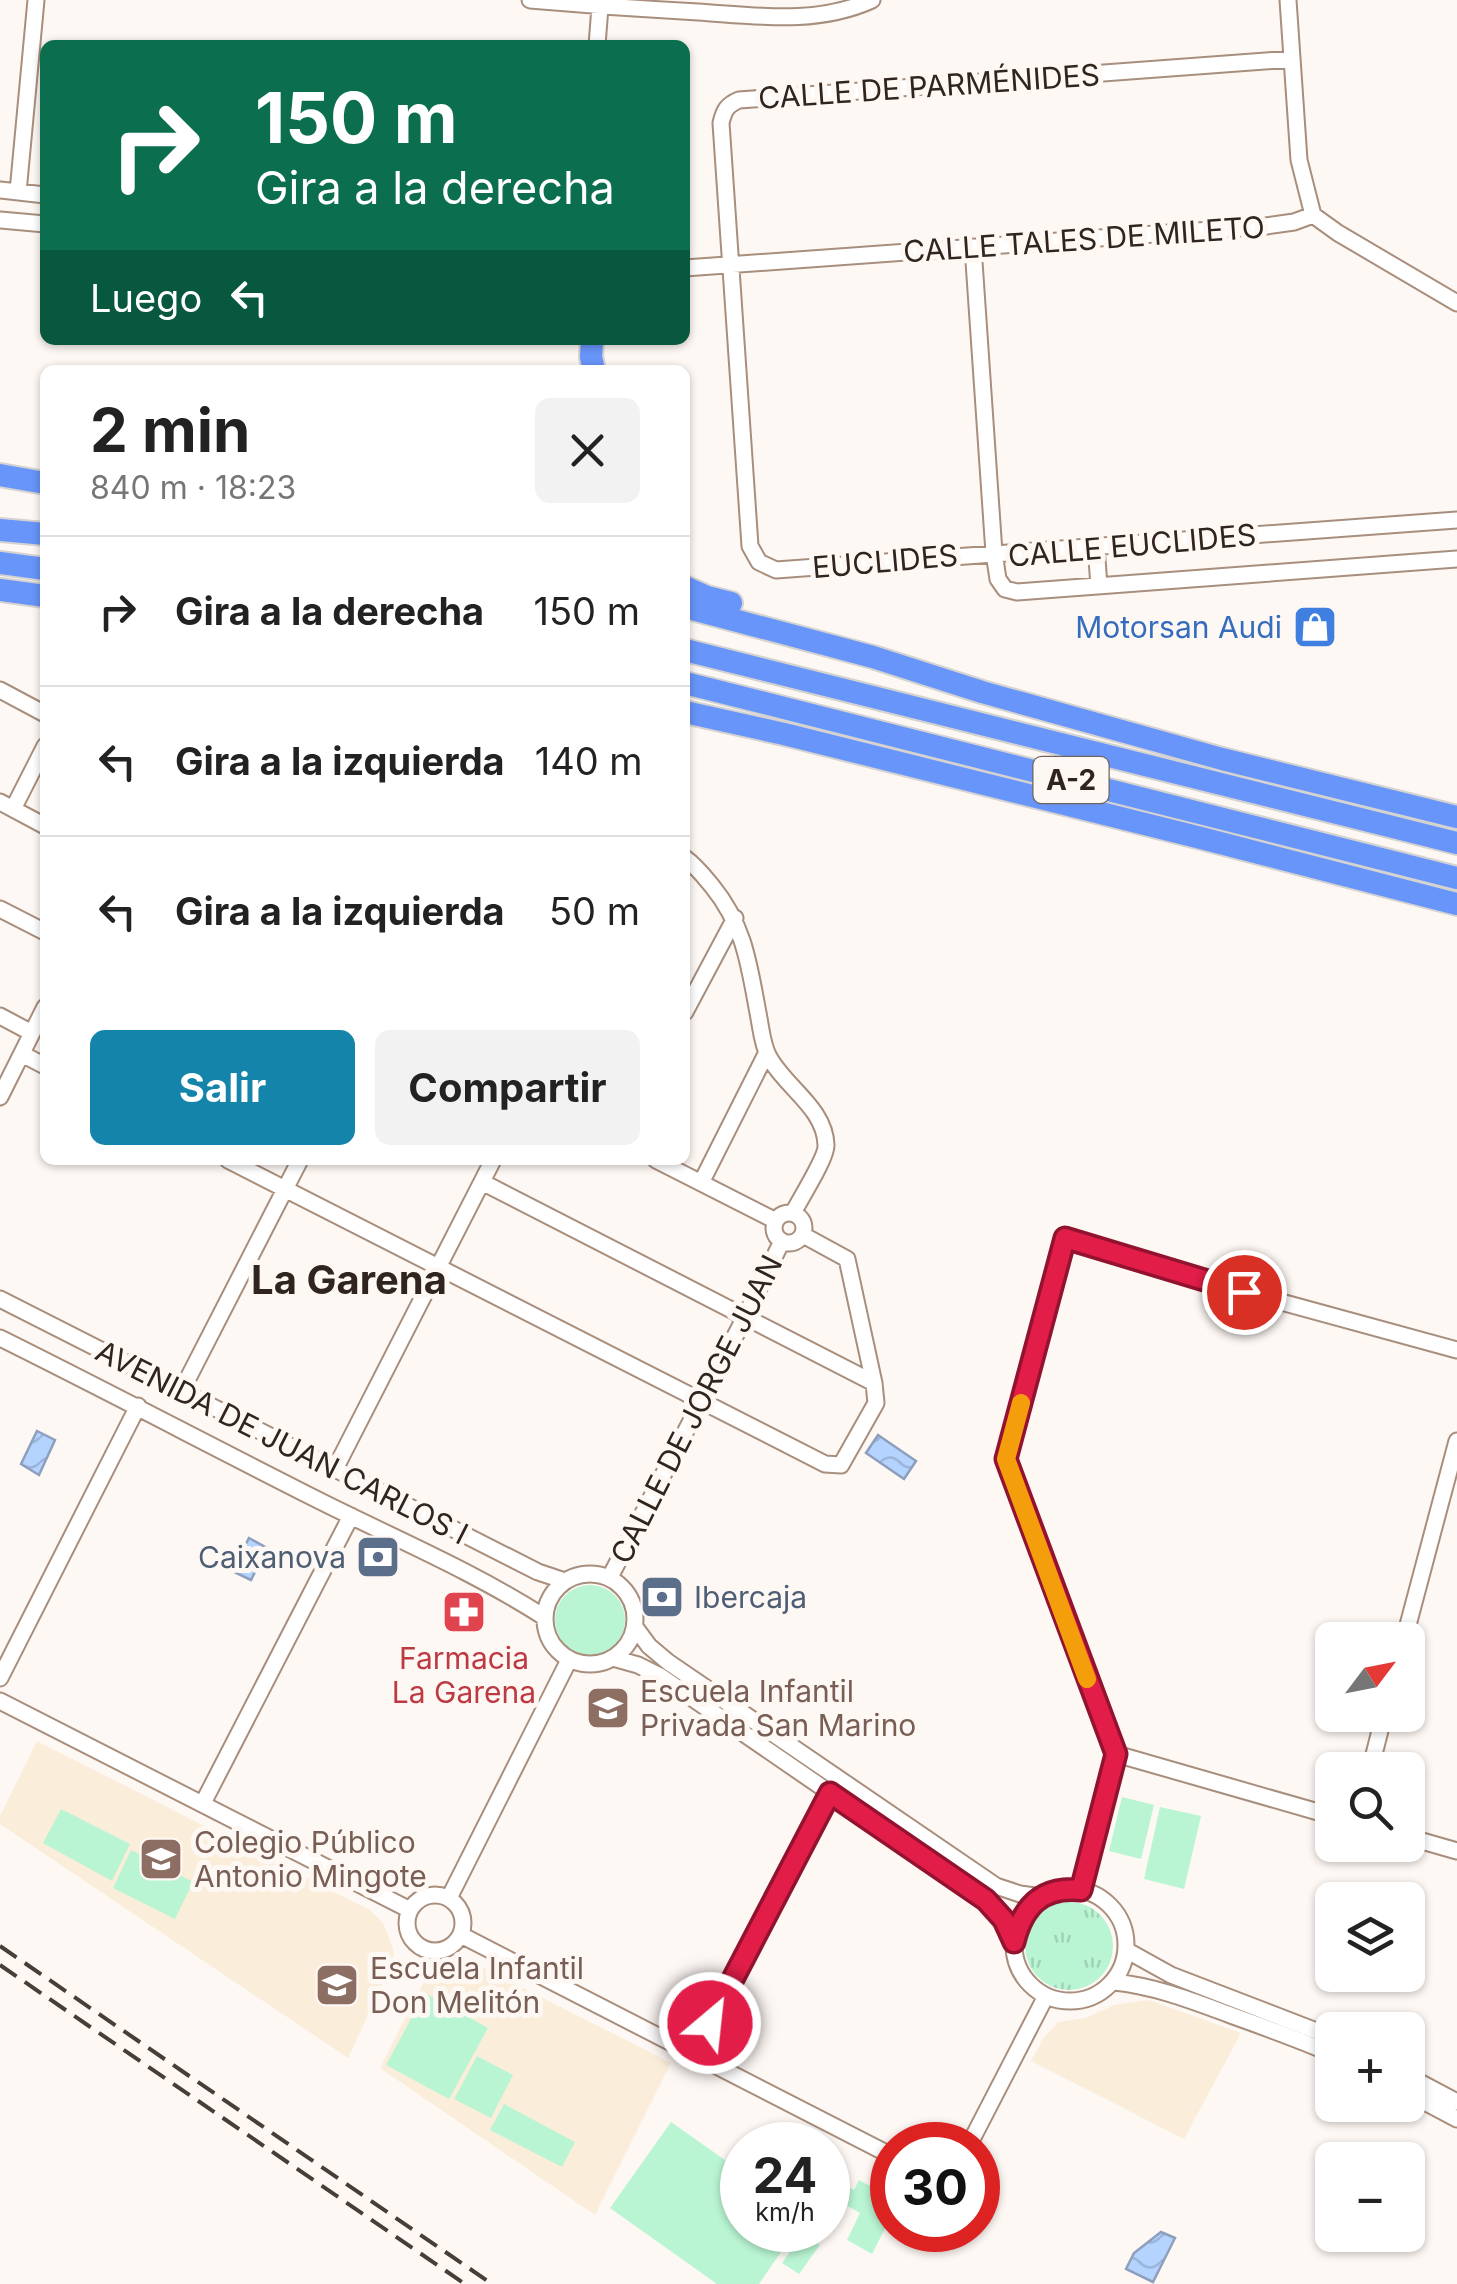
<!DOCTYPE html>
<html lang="es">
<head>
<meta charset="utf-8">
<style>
  :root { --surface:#fff; --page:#f2f2f2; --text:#222; --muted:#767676; --line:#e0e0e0; --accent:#1484ab }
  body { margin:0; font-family:Inter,sans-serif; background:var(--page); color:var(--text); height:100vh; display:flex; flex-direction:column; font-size:38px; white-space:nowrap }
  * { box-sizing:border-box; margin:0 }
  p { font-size:32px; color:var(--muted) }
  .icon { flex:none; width:55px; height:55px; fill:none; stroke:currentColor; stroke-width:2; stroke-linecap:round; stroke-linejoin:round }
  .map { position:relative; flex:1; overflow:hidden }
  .drawer { position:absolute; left:40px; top:365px; width:650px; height:800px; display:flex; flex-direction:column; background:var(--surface); border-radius:15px; box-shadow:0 2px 8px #0004 }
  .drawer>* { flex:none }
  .guide { position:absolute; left:40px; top:40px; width:650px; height:305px; border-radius:15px; box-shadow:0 2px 8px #0004; background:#0b6e4f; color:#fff; overflow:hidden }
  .needle { width:65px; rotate:58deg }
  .fabs { position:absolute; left:1315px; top:1622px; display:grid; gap:20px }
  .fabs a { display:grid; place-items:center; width:110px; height:110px; border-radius:15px; background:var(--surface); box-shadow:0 2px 8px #0004; font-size:50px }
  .speed { position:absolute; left:720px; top:2122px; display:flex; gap:20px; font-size:50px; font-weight:700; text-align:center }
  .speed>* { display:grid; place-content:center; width:130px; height:130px; border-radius:50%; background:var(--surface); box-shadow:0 2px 8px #0004; line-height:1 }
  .speed small { font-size:25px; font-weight:400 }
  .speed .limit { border:15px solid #d22; background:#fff; color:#111 }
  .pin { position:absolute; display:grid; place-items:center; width:85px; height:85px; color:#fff; margin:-42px; border:5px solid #fff; border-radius:50%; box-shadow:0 2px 10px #0007 }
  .me { position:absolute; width:110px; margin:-55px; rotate:28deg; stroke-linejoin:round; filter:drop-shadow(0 0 8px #0008) }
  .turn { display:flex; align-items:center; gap:35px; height:210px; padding:0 50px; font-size:45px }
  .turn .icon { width:130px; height:130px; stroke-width:2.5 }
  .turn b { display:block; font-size:70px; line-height:85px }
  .then { display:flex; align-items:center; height:95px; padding:0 50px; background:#0003; gap:20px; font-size:38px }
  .round { display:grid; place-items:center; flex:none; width:105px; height:105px; border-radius:15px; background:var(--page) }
  .head { display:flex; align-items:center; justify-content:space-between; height:170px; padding:0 50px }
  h1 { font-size:60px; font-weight:700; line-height:75px }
  .action { display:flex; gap:20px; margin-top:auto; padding:20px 50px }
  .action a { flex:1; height:115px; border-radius:15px; background:var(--accent); color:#fff; font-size:40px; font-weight:700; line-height:115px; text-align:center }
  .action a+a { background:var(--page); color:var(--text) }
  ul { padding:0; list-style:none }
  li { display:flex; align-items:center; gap:30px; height:150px; padding:0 50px; border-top:2px solid var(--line) }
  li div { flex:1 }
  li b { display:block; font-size:38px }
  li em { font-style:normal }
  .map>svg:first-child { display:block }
</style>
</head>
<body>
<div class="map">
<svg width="1457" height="2284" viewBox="0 0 1457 2284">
  <defs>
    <pattern id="grass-tufts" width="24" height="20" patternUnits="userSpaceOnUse" patternTransform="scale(2.5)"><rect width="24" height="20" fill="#b9f5d3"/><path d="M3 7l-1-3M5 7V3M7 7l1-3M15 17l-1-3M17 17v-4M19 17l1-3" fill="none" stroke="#9fd2b5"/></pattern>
    <pattern id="water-waves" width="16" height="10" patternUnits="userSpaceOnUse" patternTransform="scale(2.5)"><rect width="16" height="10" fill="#b5d3ff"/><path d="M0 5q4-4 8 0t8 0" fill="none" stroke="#9cb5da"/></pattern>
  </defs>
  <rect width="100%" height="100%" fill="#fef8f4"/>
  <path fill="#faedd9" d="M37,1741L370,1910L383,1923L393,1948L394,1959L348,2058L0,1824V1816Z
    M472,1965L484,1968L671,2063L595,2215L380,2068L423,1984L434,1972Z
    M1149,2000L1241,2033L1184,2139L1031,2061L1043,2039L1058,2022L1086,2018L1114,2005Z"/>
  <path fill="url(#grass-tufts)" d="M1025 1946a44 44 0 1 1 88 0a44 44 0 1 1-88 0Z"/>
  <path fill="#b9f5d3" d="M555 1620a35 35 0 1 1 70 0a35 35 0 1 1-70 0Z
    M1122,1797L1154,1805L1141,1859L1109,1851Z
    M1160,1807L1201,1816L1184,1889L1144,1879Z
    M61,1809L130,1844L112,1881L43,1843Z
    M131,1850L193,1882L175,1919L113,1888Z
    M425,1993L488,2028L449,2099L386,2065Z
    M477,2056L513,2075L491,2118L454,2099Z
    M504,2104L575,2142L562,2167L490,2130Z
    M671,2122L742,2172V2230H796L759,2284H717L610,2208Z
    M828,2163L836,2167L831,2178L854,2190L859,2180L874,2188L871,2193L881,2198L880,2217L889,2221L872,2254L847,2240L860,2213L842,2203L845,2197L828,2188Z
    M803,2233L820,2245L799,2274L782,2263Z"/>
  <path fill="url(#water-waves)" stroke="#8d9fbc" stroke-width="2.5" d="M37,1431L55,1440L39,1475L21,1464Z
    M878,1435L916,1461L904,1479L866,1453Z
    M249,1538L267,1548L251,1580L232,1571Z
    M1161,2232L1175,2238L1153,2282L1126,2269L1134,2253Z"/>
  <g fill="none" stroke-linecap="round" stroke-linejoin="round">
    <defs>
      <path id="minor" d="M530,0C586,5 642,9 698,12C758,16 817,25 872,0
        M1288,0L1299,160L1313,215
        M597,45L600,7
        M1292,59L739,100C727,105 724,110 721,123L750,546L759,562L776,570L1457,520
        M0,190L45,195
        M18,192L36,0
        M0,220L45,224
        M973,247L994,553L998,579L1005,589L1017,592L1457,559
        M685,268L1266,226L1294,222L1313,215L1338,233L1457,303
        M1096,546L1099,586
        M0,690L45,714
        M0,802L45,826
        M13,809L45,746
        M685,858C696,866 703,875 712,886C744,925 749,964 758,1013C761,1027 762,1045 769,1057C785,1087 825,1108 826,1145C827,1157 800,1199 793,1213
        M0,909L45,932
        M685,1012L735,918
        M0,1016L32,1033
        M22,1054L45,1066
        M0,1097L45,1007
        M228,1160L825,1464L841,1465L876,1403L874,1383L847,1259L803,1235
        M656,1160L776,1221
        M482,1182L874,1383
        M701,1183L766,1054
        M774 1228a15 15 0 1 1 30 0a15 15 0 1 1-30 0Z
        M0,1299L538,1572L565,1581
        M0,1338C105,1390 209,1445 314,1498C391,1537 471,1570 544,1617
        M181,1392L300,1160
        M335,1469L493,1160
        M545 1619a45 45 0 1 1 90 0a45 45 0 1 1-90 0Z
        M610,1577L745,1317L782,1241
        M635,1627L649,1646L668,1662L996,1886L1020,1894L1042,1897
        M1404,1640L1457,1441
        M613,1658L638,1665L660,1676L986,1900L1003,1921L1014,1942
        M0,1678L138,1406
        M0,1701L410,1910
        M1116,1754L1332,1816
        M1370,1770L1384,1715
        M203,1803L351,1516
        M1408,1837L1457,1851
        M1014 1945a56 56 0 1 1 112 0a56 56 0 1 1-112 0Z
        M1081,1890L1116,1754L1006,1459L1065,1238L1208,1282L1457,1350
        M407 1923a28 28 0 1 1 56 0a28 28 0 1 1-56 0Z
        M449,1898L569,1660
        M461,1935L892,2156
        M1126,1950L1171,1975L1332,2037
        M1114,1982C1154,1986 1190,2000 1228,2014C1263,2027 1298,2039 1332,2054
        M694,2054L830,1793
        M1408,2076L1457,2102
        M1408,2093L1457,2119
        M969,2145L1046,1996"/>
      <path id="highway" d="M592,340L591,357L594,370
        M0,475L45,483
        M0,530L45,534
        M0,563L45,569
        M685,587L707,597L731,603
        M0,590L45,596
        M685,607L873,657L982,692L1222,759L1457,817
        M685,650L1457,843
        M685,683L1457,878
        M685,712L784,734L1201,838L1457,904"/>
    </defs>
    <use href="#minor" stroke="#a88e7c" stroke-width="19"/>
    <use href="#highway" stroke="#d5d3d2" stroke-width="26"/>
    <use href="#minor" stroke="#fff" stroke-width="15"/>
    <use href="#highway" stroke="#6895f9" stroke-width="22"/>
    <path stroke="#483e38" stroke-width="4" stroke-dasharray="20 10" stroke-linecap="butt" d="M0,1946L492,2284
      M0,1965L465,2284"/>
  </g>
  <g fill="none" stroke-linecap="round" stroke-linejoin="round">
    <defs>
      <path id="route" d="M710,2023L830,1793L986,1900L1004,1920L1014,1942C1023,1906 1042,1886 1081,1890L1116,1754L1006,1459L1065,1238L1244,1292"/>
    </defs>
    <use href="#route" stroke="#92132f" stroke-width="25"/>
    <use href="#route" stroke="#e11d48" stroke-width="18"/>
    <path stroke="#f59e0b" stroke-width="18" d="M1021,1403L1006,1459L1087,1679"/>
  </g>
  <defs>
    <symbol id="shop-square" viewBox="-11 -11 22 22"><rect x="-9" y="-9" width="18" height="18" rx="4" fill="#3f7fe0" stroke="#fef8f4"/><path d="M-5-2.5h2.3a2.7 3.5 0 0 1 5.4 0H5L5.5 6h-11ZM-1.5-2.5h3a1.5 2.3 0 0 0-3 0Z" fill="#fff"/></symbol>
    <symbol id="bank-square" viewBox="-11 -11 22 22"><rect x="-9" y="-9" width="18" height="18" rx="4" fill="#5c6f8a" stroke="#fef8f4"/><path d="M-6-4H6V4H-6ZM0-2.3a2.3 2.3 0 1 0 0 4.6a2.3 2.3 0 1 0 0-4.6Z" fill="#fff"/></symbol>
    <symbol id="pharmacy-square" viewBox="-11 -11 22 22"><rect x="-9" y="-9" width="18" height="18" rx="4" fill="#e0444e" stroke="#fef8f4"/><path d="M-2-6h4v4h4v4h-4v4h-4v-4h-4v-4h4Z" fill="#fff"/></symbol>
    <symbol id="school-square" viewBox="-11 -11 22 22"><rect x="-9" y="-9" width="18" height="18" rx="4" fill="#8d6e63" stroke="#fef8f4"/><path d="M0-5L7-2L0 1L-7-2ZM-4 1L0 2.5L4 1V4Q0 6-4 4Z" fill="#fff"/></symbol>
  </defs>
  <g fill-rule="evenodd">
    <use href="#shop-square" x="1290" y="602" width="50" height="50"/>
    <use href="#bank-square" x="353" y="1532" width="50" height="50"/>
    <use href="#bank-square" x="637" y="1572" width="50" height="50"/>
    <use href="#pharmacy-square" x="439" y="1587" width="50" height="50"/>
    <use href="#school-square" x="583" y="1683" width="50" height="50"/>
    <use href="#school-square" x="136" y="1834" width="50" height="50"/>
    <use href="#school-square" x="312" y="1960" width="50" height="50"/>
  </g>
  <g text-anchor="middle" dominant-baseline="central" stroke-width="10" stroke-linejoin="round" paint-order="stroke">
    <rect fill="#fef8f4" stroke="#6d645e" stroke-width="2.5" x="1033.5" y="757" width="75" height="46" rx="8"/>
    <g font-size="28" font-weight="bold" fill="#2f251e">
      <text x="1071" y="780">A-2</text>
    </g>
    <g font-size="30" fill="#2f251e" stroke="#fef8f4">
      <text transform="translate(929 86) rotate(-4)">CALLE DE PARMÉNIDES</text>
      <text transform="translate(1084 239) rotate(-4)">CALLE TALES DE MILETO</text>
      <text transform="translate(1132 545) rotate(-5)">CALLE EUCLIDES</text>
      <text transform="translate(885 561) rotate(-5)">EUCLIDES</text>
      <text transform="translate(696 1409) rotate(-63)">CALLE DE JORGE JUAN</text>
      <text transform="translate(282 1442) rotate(27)">AVENIDA DE JUAN CARLOS I</text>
    </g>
    <g font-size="30" fill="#366cbe" stroke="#fef8f4" text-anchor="end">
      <text x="1282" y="627">Motorsan Audi</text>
    </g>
    <g font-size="30" fill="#4e5e75" stroke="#fef8f4" text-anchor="end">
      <text x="346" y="1557">Caixanova</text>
      <text x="694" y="1597" text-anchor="start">Ibercaja</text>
    </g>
    <g font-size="30" fill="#be3a42" stroke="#fef8f4">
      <text x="464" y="1658">Farmacia<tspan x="464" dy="34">La Garena</tspan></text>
    </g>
    <g font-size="30" fill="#785e54" stroke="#fef8f4" text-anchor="start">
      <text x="640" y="1691">Escuela Infantil<tspan x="640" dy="34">Privada San Marino</tspan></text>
      <text x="194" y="1842">Colegio Público<tspan x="194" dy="34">Antonio Mingote</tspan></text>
      <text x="370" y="1968">Escuela Infantil<tspan x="370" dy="34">Don Melitón</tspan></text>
    </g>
    <g font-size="40" font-weight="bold" fill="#2f251e" stroke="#fef8f4">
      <text x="349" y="1279">La Garena</text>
    </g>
  </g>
</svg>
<div class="fabs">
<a><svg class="needle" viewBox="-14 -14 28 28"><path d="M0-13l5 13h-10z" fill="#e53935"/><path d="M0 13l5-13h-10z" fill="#767676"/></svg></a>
<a><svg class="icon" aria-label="search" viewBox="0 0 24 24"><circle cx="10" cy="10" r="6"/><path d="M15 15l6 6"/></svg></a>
<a><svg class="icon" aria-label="layers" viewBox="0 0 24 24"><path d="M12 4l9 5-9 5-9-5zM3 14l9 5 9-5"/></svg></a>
<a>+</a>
<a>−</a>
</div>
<div class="speed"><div>24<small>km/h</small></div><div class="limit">30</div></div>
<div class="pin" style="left:1244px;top:1292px;background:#d93025"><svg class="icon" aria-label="arrive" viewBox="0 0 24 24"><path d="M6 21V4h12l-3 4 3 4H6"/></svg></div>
<svg class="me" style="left:710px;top:2023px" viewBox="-20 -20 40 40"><circle r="17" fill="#e11d48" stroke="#fff" stroke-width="3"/><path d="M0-11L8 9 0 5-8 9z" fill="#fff"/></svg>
<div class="guide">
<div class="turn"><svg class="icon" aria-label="right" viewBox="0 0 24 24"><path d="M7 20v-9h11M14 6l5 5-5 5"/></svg><div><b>150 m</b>Gira a la derecha</div></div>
<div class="then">Luego<svg class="icon" aria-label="left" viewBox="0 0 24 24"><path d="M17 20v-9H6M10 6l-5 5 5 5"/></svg></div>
</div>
<section class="drawer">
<div class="head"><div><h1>2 min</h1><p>840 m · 18:23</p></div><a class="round"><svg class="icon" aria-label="close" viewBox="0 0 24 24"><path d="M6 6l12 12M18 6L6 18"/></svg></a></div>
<ul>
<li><svg class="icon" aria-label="right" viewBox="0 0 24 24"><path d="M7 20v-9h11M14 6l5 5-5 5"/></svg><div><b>Gira a la derecha</b></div><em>150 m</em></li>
<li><svg class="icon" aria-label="left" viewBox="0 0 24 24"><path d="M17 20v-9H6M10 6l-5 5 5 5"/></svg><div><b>Gira a la izquierda</b></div><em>140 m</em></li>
<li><svg class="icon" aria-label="left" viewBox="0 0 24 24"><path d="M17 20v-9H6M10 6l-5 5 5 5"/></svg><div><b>Gira a la izquierda</b></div><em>50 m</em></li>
</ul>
<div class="action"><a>Salir</a><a>Compartir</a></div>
</section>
</div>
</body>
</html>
